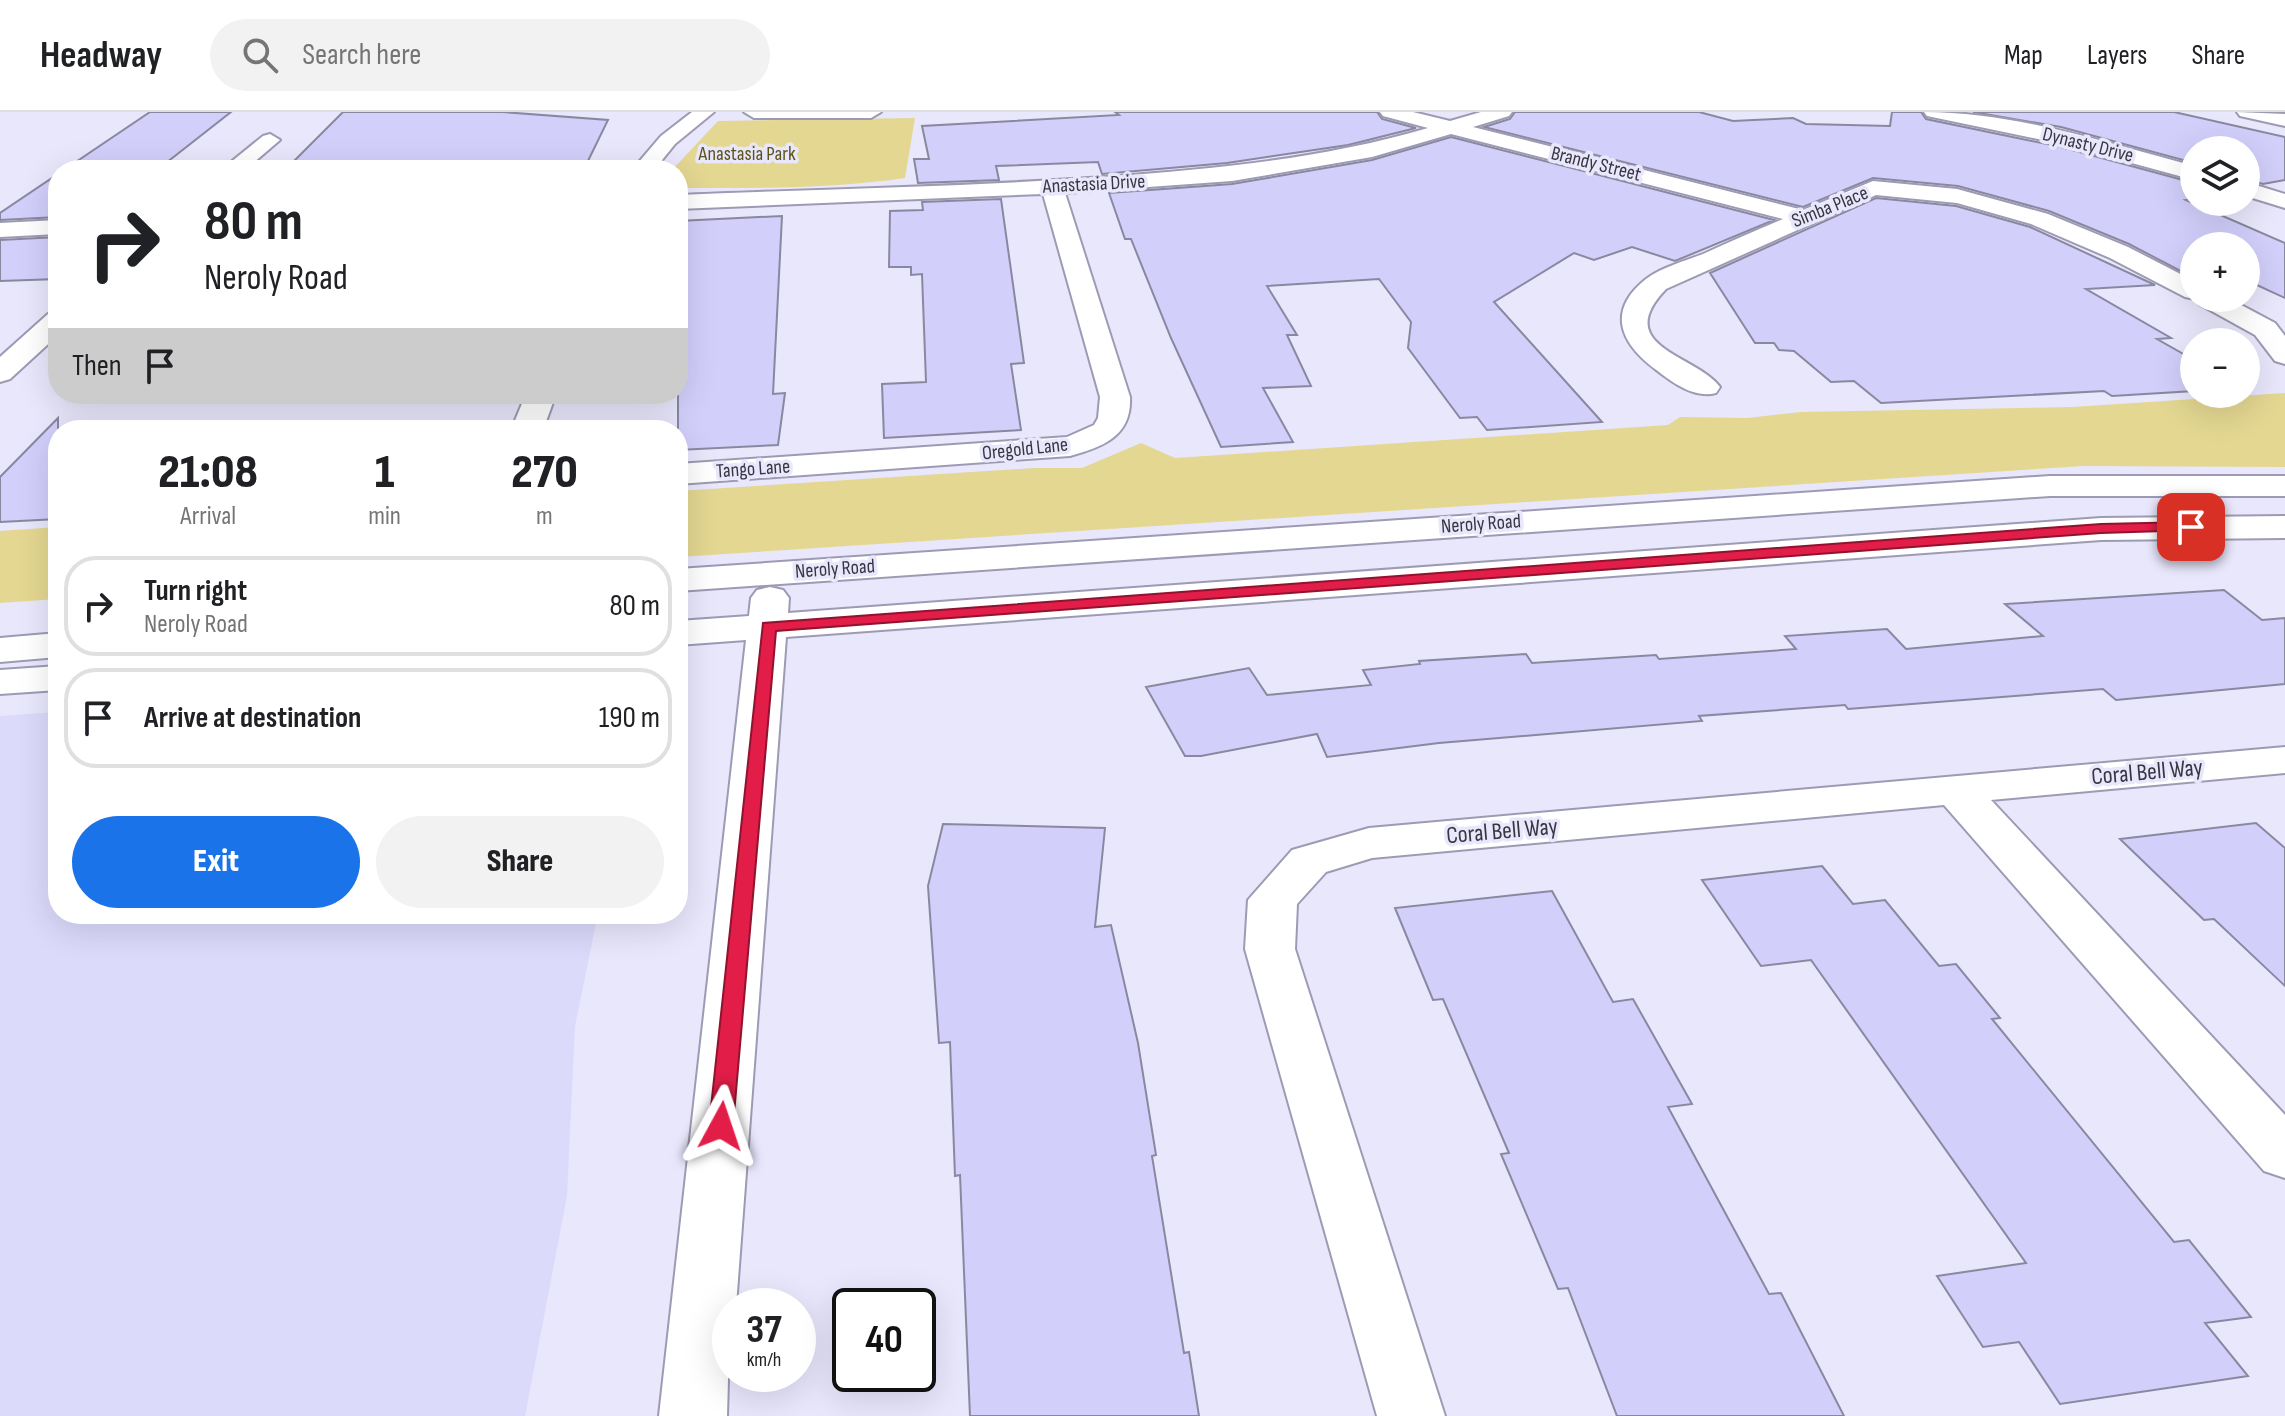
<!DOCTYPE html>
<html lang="en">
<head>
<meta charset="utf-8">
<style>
  :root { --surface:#fff; --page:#f2f2f2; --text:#202124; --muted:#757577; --line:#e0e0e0; --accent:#1a73e8 }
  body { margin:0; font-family:"Sofia Sans Condensed",sans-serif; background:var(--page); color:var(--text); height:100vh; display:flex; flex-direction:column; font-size:30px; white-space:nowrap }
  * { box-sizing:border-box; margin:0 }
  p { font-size:26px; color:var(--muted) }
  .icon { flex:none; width:44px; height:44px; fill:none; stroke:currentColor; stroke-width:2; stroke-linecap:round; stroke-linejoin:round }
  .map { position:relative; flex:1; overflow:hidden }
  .panel { position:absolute; left:48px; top:308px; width:640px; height:504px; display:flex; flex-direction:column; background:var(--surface); border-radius:32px; box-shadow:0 8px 32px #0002 }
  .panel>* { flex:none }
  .guide { position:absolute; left:48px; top:48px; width:640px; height:244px; border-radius:32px; box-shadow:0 8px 32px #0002; background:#fff; color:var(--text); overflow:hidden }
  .buttons { position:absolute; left:2180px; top:24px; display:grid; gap:16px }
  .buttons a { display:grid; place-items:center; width:80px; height:80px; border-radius:50%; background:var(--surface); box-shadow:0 8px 32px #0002; font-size:40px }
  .speed { position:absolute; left:712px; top:1176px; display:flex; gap:16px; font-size:40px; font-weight:700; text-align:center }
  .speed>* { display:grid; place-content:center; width:104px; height:104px; border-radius:50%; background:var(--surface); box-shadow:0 8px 32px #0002; line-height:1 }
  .speed small { font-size:20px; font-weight:400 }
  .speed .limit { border:4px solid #111; border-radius:12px; background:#fff; color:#111 }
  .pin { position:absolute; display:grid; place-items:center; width:68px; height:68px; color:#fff; margin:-34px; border-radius:16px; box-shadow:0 4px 12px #0006 }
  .me { position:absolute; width:88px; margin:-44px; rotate:5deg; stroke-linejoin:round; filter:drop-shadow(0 0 6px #0008) }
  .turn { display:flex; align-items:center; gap:28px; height:168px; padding:0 24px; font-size:36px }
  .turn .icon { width:104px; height:104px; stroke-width:2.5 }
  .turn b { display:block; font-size:56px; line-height:68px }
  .then { display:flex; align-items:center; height:76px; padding:0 24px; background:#0003; gap:16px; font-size:30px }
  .eta { display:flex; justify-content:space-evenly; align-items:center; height:136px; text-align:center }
  .eta b { font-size:48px; font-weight:800; line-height:56px }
  .button { display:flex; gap:16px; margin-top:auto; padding:16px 24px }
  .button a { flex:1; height:92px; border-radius:48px; background:var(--accent); color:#fff; font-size:32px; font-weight:800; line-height:92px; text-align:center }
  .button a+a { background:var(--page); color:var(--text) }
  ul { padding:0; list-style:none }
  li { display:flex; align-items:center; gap:24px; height:100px; margin:0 16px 12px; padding:0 8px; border:4px solid var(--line); border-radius:32px }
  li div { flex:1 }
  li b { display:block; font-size:30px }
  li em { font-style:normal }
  header { display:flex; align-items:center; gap:48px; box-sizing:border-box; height:112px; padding:0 40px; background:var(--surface); border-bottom:2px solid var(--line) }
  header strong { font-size:38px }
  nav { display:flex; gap:44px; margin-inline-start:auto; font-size:28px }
  .search { width:560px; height:72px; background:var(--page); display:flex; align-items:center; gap:20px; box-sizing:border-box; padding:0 28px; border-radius:44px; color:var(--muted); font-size:30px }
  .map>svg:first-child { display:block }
</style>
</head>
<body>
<header>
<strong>Headway</strong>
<div class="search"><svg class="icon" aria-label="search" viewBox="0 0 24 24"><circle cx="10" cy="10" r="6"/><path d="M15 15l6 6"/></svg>Search here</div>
<nav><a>Map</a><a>Layers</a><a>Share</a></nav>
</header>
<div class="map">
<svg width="2285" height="1304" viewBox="0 0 2285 1304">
  <rect width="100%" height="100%" fill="#e8e7fc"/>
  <path fill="#dbdafb" d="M58,600V802H598L575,914L567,1084L525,1304H0V604Z"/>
  <path fill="#e4d792" d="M915,6L905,66C830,77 753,76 678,76V58H672L718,9Z
    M2285,281V355L2084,354L678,445V379L1035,356H1082L1141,331L1175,346L1668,313L1680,305L1747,306L1801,300L2073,295Z
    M58,415V487L0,491V419Z"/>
  <path fill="#d2cffb" stroke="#8a88a0" stroke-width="2" d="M150,0H231L157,58H64Z
    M343,0H503L608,8L586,53L552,54L550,58H285Z
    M1115,0H1377L1382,7L1416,16L1348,33L1227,51L1102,62L1098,50L996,54L999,68L918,71L914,47H929L922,14L1119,3Z
    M1515,0H1699L1733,9L1793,6L1806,12L1890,14L1892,0H1921L1926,7L2061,35L2194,71V87L2186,88L2285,131V186L2246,168V134H2194V166L2129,132L2049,99L1958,74L1873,66L1803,95L1484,15L1510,7Z
    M1973,0H2174L2285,25V68L2263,72L2246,67V38H2194V51L2061,15Z
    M1451,25L1774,108L1675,149L1632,135L1594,148L1574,141L1494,190L1602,310L1487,318L1477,305L1460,306L1408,236L1411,210L1379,167L1267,174L1297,223H1287L1311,274L1263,276L1293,330L1221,335L1171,226L1131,127H1125L1109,81L1232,72L1372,48Z
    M58,62V105L0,108V101Z
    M1876,86L1956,94L2030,115L2155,173L2086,177L2171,226L2157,227L2194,248V279L2112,284L2104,279L1881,291L1854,269L1831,270L1794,239L1779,238L1774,231H1755L1710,161Z
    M1001,87L1024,251L1011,252L1021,318L884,326L882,272L926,270L922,162L911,163V155H889L890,99L923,98L922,90Z
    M782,104L773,282L785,281L778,333L678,338V109Z
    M58,125V167L0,169V128Z
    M58,306V407L0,410V365Z
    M2224,478L2262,508L2285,506V572L2116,588L2103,577L1848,597L1845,593L1699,604L1702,609L1439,631L1327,645L1317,622L1201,644H1185L1146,575L1249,556L1267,583L1371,573L1363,558L1420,552L1419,549L1526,542L1532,551L1656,543L1659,547L1796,537L1785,524L1887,517L1906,537L2043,524L2005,492Z
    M2256,711L2285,736V874L2214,807L2204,808L2120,727Z
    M943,712L1105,716L1095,815L1111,813L1138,931L1156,1043L1152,1044L1184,1241L1189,1240L1199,1304H970L960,1063L955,1064L950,930L939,931L928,774Z
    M1822,754L1853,792L1885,788L1939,854L1956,852L2000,906L1992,907L2174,1130L2189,1128L2251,1205L2205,1211L2248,1264L2060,1292L2019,1230L1983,1235L1937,1164L2026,1151L1811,848L1761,854L1702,768Z
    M1552,779L1613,890L1633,887L1692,992L1668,995L1769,1182L1781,1181L1844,1304H1617L1568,1176L1558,1177L1501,1042L1509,1041L1443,887L1433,888L1395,796Z"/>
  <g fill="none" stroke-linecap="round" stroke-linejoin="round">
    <defs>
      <path id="street" d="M692,0H714L675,32L654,58H632L661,24Z
        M744,0H881L871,6H754Z
        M1380,0H1413L1450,9L1481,0H1512L1509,4L1473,15L1803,98L1873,69L1957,77L2048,102L2128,135L2194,169V186H2228L2275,211L2285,224V252L2275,249L2255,223L2199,192L2195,187L2185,185L2110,146L2031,112L1957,91L1876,83L1666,177C1610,235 1697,243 1720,275L1716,281C1694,287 1672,270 1655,257C1619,230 1607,198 1646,167C1662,155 1685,149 1703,142C1730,130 1756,118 1783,107L1451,22L1372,45L1232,69L1065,81L1130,285C1132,324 1103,335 1070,344L678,372V352L1067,325L1094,313L1098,306L1100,285L1043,82L678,97V83C820,77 962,75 1104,65C1214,57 1322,47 1428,16L1383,4Z
        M1924,0C2016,0 2106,31 2194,54V68L2062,32L1927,4Z
        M2237,0L2285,2V14L2240,4Z
        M270,22L280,28L245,58H221L263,24Z
        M2246,70L2285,82V96L2246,84Z
        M58,108V122L0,125V111Z
        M58,200V223L10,267L0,270V245L48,202Z
        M526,282H556L543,318H511Z
        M2285,635V661L1991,688L2285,1003V1066L2264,1059L1944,693L1372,746L1326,760L1297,792L1295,837L1445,1304H1377L1245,837L1248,788L1292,738L1369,716Z"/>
      <path id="secondary" d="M2050,364H2285V384H2050L678,479V457Z
        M2285,404V426L2101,428L786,525L736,1194H730L727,1304H659L746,528L678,533V509L749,504L751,486L757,478L770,475L783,478L789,486L788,501L2101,406Z
        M58,521V545L0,550V526Z
        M58,554V578L0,582V558Z"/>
    </defs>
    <use href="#street" stroke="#9c9bb3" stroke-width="4"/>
    <use href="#secondary" stroke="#9c9bb3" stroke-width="4"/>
    <use href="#street" fill="#fff" fill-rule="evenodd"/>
    <use href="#secondary" fill="#fff" fill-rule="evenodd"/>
  </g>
  <path fill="#e11d48" stroke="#92132f" stroke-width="2" d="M2191,410L2198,415L2196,418L2101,421L776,519L733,1014L730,1021L721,1023L713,1021L709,1014L763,511L2101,412Z"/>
  <g text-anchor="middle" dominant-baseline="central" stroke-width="7" stroke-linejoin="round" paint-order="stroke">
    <g font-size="20" fill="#383741" stroke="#e8e7fc">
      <text transform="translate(2088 33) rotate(14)">Dynasty Drive</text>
      <text transform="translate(1596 52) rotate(14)">Brandy Street</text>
      <text transform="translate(1094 72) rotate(-3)">Anastasia Drive</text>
      <text transform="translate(1830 95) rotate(-22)">Simba Place</text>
      <text transform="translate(1025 337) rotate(-6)">Oregold Lane</text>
      <text transform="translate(753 357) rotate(-4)">Tango Lane</text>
      <text transform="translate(1481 412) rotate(-4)">Neroly Road</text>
      <text transform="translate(835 457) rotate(-4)">Neroly Road</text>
    </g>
    <g font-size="20" fill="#5d5318" stroke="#e8e7fc">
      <text x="747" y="42">Anastasia Park</text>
    </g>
    <g font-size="24" fill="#383741" stroke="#e8e7fc">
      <text transform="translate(2147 660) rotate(-5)">Coral Bell Way</text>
      <text transform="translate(1502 719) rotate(-5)">Coral Bell Way</text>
    </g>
  </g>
</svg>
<div class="buttons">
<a><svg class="icon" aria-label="layers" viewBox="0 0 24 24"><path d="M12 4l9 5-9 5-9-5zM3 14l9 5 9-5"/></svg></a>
<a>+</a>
<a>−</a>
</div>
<div class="speed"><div>37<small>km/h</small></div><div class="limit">40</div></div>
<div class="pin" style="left:2191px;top:415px;background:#d93025"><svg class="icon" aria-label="arrive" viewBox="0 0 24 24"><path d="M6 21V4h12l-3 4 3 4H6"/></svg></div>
<svg class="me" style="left:721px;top:1014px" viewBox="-20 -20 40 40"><path d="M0-17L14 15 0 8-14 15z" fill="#e11d48" stroke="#fff" stroke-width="4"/></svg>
<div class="guide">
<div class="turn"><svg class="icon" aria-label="right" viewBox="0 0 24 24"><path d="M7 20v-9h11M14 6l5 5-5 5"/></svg><div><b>80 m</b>Neroly Road</div></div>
<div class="then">Then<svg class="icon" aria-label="arrive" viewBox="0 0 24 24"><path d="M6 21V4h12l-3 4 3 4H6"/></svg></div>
</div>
<section class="panel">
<div class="eta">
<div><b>21:08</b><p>Arrival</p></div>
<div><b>1</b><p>min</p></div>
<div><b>270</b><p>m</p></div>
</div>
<ul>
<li><svg class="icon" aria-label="right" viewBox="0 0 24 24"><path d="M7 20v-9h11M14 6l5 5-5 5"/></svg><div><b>Turn right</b><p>Neroly Road</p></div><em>80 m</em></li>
<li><svg class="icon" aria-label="arrive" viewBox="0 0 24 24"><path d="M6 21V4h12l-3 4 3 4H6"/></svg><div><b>Arrive at destination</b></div><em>190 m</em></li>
</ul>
<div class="button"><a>Exit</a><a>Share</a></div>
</section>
</div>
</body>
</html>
